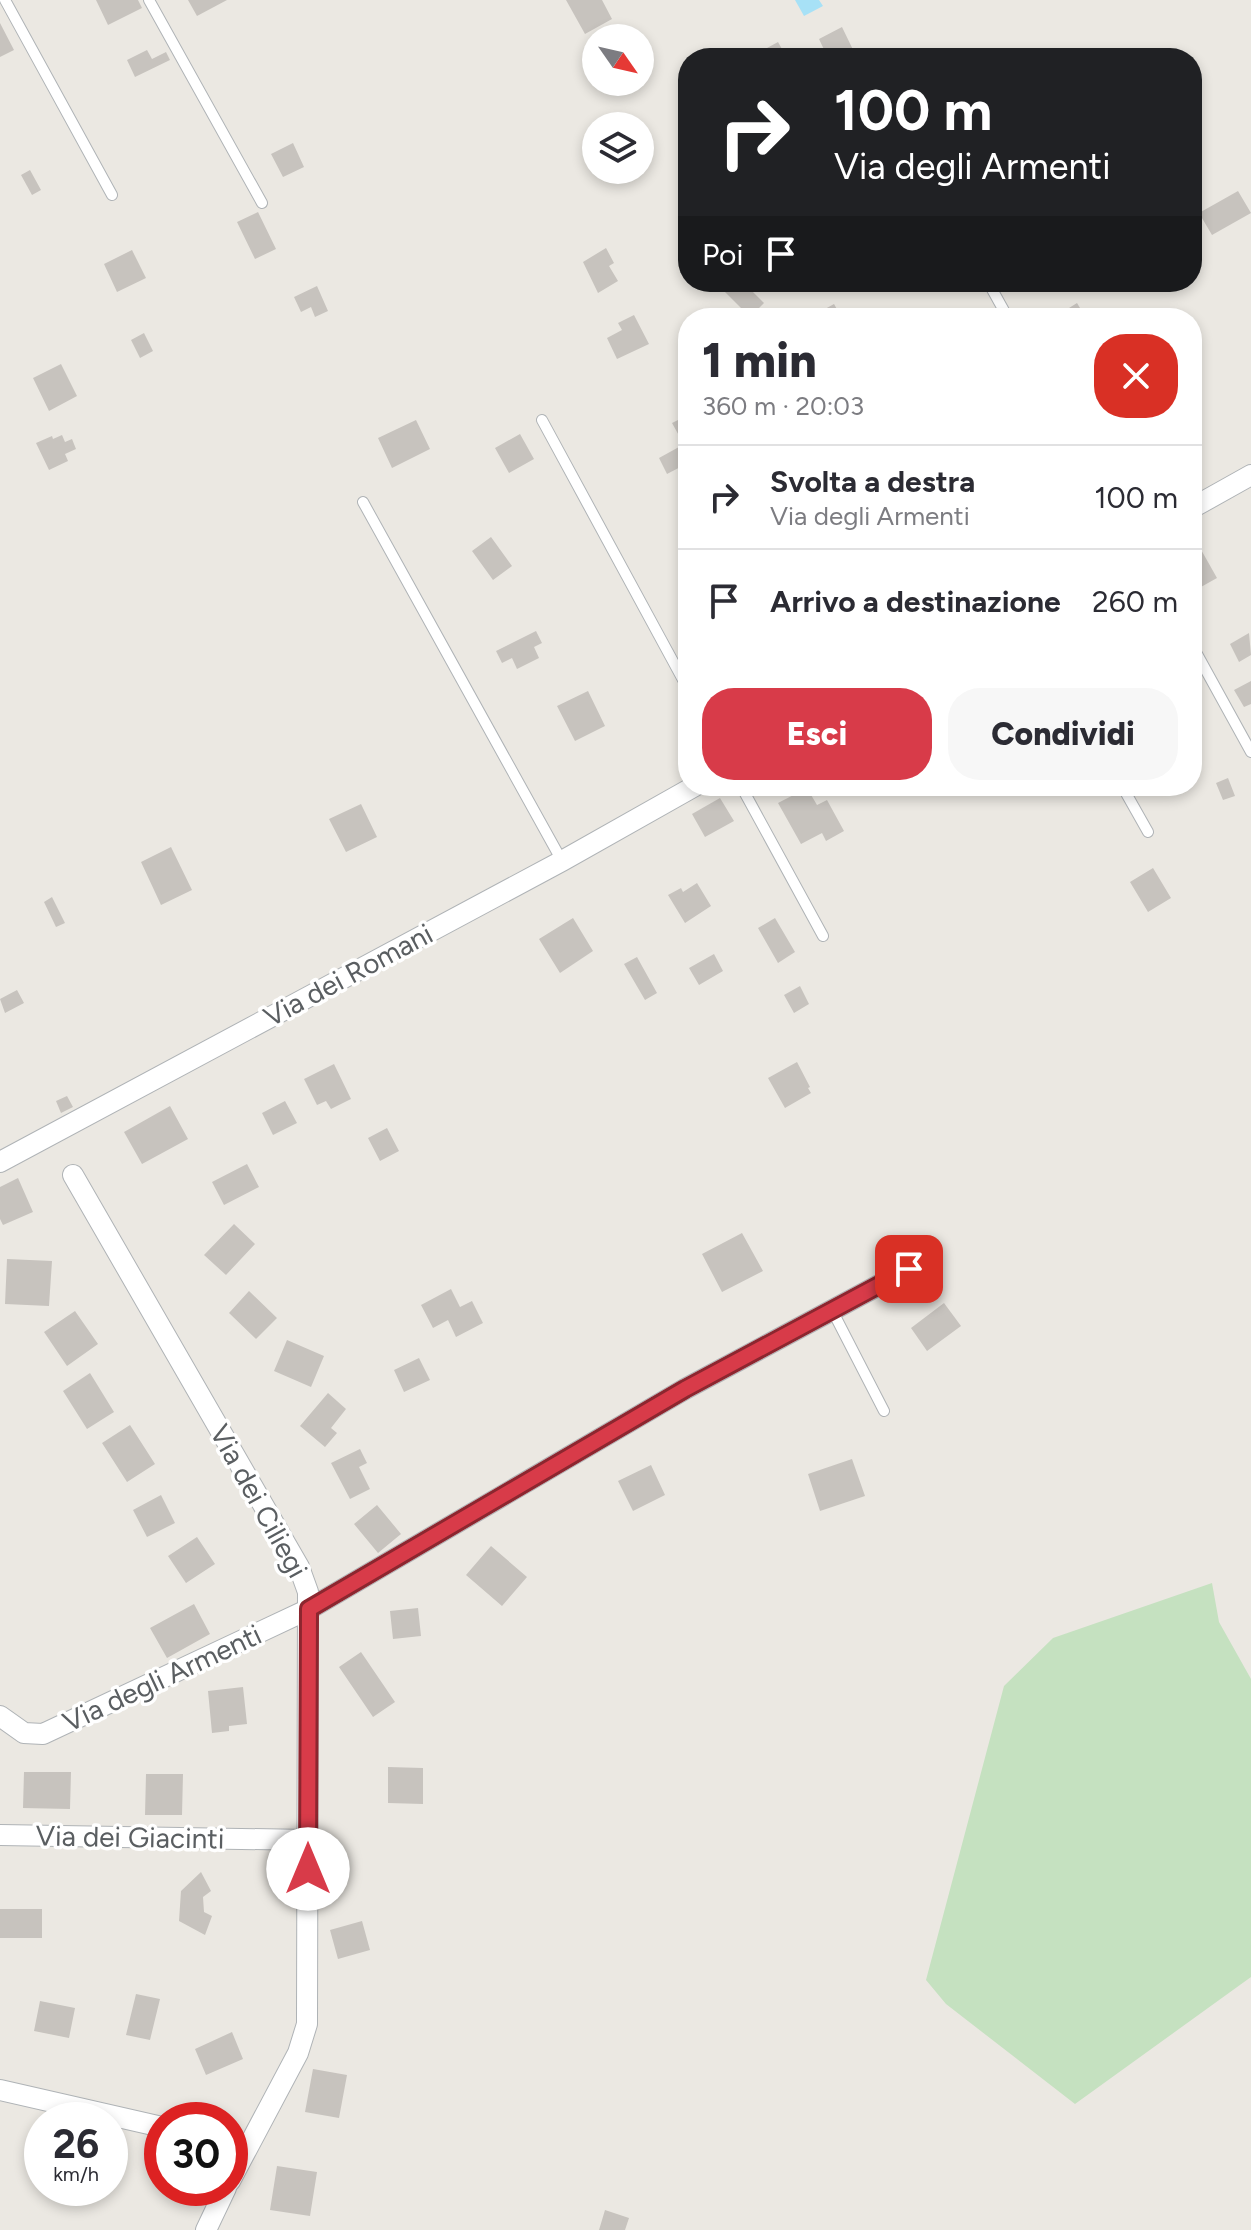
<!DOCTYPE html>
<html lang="it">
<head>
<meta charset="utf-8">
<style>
  :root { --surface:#fff; --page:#f7f7f7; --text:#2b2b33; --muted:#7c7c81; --line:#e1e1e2; --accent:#d83b49 }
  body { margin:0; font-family:Figtree,sans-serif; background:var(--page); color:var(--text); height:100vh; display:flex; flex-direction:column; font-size:30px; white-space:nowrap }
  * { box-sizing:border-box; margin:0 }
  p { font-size:26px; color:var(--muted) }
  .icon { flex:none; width:44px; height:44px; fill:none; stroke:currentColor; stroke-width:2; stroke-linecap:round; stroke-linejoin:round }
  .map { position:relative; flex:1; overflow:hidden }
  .drawer { position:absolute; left:678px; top:308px; width:524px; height:488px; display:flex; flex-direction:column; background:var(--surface); border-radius:32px; box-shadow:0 4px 12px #0003 }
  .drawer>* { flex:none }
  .guide { position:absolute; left:678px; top:48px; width:524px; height:244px; border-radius:32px; box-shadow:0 4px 12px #0003; background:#202124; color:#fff; overflow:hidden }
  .needle { width:52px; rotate:124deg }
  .controls { position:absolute; left:582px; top:24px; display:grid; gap:16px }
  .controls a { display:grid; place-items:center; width:72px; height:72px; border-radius:50%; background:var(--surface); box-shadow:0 4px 12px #0003; font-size:40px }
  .speed { position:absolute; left:24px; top:2102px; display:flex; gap:16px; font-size:40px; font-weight:700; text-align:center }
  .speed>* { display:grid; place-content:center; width:104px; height:104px; border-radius:50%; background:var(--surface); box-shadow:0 4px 12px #0003; line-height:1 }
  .speed small { font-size:20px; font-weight:400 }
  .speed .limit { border:12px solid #d22; background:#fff; color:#111 }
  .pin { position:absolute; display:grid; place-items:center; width:68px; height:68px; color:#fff; margin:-34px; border-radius:16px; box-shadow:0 4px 12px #0006 }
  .me { position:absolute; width:88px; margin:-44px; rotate:0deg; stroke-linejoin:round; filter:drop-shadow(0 0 6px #0008) }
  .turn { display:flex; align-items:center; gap:28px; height:168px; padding:0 24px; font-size:36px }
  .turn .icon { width:104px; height:104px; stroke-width:2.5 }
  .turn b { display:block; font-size:56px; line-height:68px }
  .then { display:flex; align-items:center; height:76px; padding:0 24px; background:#0003; gap:16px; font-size:30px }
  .round { display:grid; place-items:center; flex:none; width:84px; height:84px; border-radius:32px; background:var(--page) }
  .overview { display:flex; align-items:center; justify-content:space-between; height:136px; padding:0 24px }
  h1 { font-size:48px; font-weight:800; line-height:60px }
  .cta { display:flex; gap:16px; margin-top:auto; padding:16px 24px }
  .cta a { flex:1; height:92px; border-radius:32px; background:var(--accent); color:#fff; font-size:32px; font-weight:800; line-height:92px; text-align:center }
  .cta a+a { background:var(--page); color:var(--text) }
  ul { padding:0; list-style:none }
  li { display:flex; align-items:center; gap:24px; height:104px; padding:0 24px; border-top:2px solid var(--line) }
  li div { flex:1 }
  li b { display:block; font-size:30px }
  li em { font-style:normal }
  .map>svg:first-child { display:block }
</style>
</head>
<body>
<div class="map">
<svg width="1251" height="2230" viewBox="0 0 1251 2230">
  <rect width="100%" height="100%" fill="#ebe8e2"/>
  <path fill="#c5e1c0" d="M1212,1583L1219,1622L1251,1679V1977L1075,2104L946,2004L926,1980L1004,1686L1053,1638Z"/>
  <path fill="#a7e1f6" d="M795,0H819L823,6L804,16Z"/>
  <path fill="#c7c3be" d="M96,0H138L142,8L108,25Z
    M188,0H227L197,16Z
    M566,0H602L612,19L585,34Z
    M0,23L14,50L0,57Z
    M842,27L857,58H828L819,39Z
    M778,42L787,58H749Z
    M147,50L152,59L166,52L170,60L135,77L127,60Z
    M293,143L304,167L283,177L271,154Z
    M30,170L41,190L32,195L21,175Z
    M1238,191L1251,213L1212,235L1199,213Z
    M258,212L276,249L255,259L237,222Z
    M606,248L614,263L609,266L618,281L598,293L583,262Z
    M132,250L146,278L117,292L104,264Z
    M727,282H757L750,289L764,303L750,317L721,288Z
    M1061,282H1082L1066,291Z
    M317,286L328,311L315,317L311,307L301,312L294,297Z
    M1077,303L1086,318H1053Z
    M834,304L842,318H818L816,314Z
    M634,315L649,344L617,359L607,338L622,330L618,323Z
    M144,333L153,351L140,358L131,340Z
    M61,364L77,396L49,411L33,378Z
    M688,415V437L682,441L672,423Z
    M416,420L430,449L392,468L378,438Z
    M520,434L534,459L509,473L495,448Z
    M62,435L65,442L72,439L76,449L65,454L68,461L49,470L36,443L52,436L53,439Z
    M688,442V463L667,474L659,458Z
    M491,537L512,566L493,580L472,551Z
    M1195,539L1217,578L1192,592V541Z
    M536,631L542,643L534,647L539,658L517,669L512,658L502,663L496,651Z
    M1249,633L1251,655L1239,662L1230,644Z
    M688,638V655L680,642Z
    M1251,681V704L1244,707L1234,690Z
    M588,691L605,726L575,741L557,706Z
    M1228,778L1235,796L1223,800L1216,783Z
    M807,788L817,805L827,800L844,831L826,841L822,833L801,844L778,803Z
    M720,798L734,821L705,837L692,814Z
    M361,804L377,837L346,852L329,819Z
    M171,847L192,890L161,905L141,862Z
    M1153,868L1171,898L1148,912L1130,882Z
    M697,883L711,906L685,923L668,895L681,888L683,892Z
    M52,897L65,923L56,927L44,902Z
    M573,918L593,951L560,973L539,939Z
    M775,918L795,952L778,963L758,928Z
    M714,954L723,971L699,985L689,968Z
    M637,957L657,993L645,1000L624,964Z
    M800,986L809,1004L794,1013L784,995Z
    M17,990L24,1003L5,1013L0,999Z
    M797,1062L810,1087L808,1088L811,1093L785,1108L768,1078Z
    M334,1064L351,1099L331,1109L326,1101L317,1105L304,1079Z
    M67,1096L73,1107L61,1113L56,1101Z
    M285,1101L297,1123L273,1135L262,1113Z
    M170,1106L188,1139L142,1164L124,1132Z
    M387,1128L399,1151L380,1161L368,1138Z
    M247,1164L259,1187L224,1205L212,1182Z
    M18,1178L33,1212L3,1225L0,1219V1187Z
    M234,1224L255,1244L226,1275L204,1255Z
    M742,1233L763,1271L722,1292L702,1254Z
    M7,1259L52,1261L49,1306L5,1304Z
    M451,1289L460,1307L472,1301L483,1323L456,1337L448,1320L433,1328L421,1305Z
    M249,1291L277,1318L256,1339L229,1313Z
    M944,1303L961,1326L927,1351L911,1328Z
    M75,1311L98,1344L67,1366L44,1332Z
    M287,1340L324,1356L311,1387L274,1371Z
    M419,1358L430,1380L404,1392L394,1370Z
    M90,1373L114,1412L87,1429L63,1391Z
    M328,1393L346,1409L331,1428L337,1433L325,1447L300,1426Z
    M130,1425L155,1464L127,1482L102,1443Z
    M360,1449L367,1463L359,1467L370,1489L350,1499L331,1463Z
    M852,1459L865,1496L820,1511L808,1474Z
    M651,1465L665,1495L633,1511L618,1481Z
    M161,1495L175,1523L147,1537L133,1510Z
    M377,1505L401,1534L378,1553L354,1524Z
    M197,1537L215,1564L186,1583L168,1556Z
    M491,1546L527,1577L502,1606L466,1575Z
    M194,1604L210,1634L167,1658L150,1628Z
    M418,1608L421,1636L393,1639L390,1611Z
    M361,1652L395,1702L373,1717L339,1667Z
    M243,1687L247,1724L229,1726V1731L212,1733L208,1691Z
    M388,1767L423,1768V1804L388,1803Z
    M24,1772H71L70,1809L23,1808Z
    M146,1774H183L182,1815H145Z
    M201,1872L211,1891L203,1897L204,1912L212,1916L205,1935L179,1921L181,1891Z
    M0,1909H42V1938H0Z
    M362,1921L370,1950L338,1959L330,1930Z
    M136,1994L160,1999L150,2040L126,2035Z
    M40,2001L75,2008L69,2038L34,2031Z
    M232,2032L243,2059L206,2075L195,2049Z
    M313,2069L347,2075L339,2118L305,2112Z
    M162,2157V2185L152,2181Z
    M277,2166L317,2172L310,2216L270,2210Z
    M605,2210L629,2218L625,2230H599Z"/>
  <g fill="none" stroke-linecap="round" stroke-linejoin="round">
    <defs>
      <path id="lane" d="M5,0L112,195
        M149,0L262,203
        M988,282L1008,318
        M542,420L688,689
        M363,502L562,861
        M1192,645L1251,752
        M741,786L823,936
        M1122,786L1148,832
        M832,1310L884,1411"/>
      <path id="street" d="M1192,508L1251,475
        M0,1162L562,861L695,786
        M73,1175L299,1567L308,1592L307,2024L298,2053L230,2181
        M0,1716L24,1733L43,1734L309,1609L685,1389L909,1269
        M0,1835L308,1840
        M0,2090L162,2127
        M206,2230L226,2188"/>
    </defs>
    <use href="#lane" stroke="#afb3b6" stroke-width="12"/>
    <use href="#street" stroke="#afb3b6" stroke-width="22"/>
    <use href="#lane" stroke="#fff" stroke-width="10"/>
    <use href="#street" stroke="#fff" stroke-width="20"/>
  </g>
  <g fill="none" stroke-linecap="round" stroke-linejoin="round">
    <defs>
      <path id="route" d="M308,1869L309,1609L685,1389L909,1269"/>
    </defs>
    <use href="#route" stroke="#8c262f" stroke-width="20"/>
    <use href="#route" stroke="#d83b49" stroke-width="14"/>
  </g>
  <g text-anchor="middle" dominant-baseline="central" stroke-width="7" stroke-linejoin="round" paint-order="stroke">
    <g font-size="28" fill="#5a5e61" stroke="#fff">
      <text transform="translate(348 975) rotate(-28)">Via dei Romani</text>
      <text transform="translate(259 1501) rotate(61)">Via dei Ciliegi</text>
      <text transform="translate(162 1678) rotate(-25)">Via degli Armenti</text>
      <text transform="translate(130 1837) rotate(1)">Via dei Giacinti</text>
    </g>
  </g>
</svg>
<div class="controls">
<a><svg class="needle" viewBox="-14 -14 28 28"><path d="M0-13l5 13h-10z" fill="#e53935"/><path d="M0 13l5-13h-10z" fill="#7c7c81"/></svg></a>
<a><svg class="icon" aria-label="layers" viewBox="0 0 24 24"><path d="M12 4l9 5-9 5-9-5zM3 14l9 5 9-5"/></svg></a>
</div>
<div class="speed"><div>26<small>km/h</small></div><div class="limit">30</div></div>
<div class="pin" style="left:909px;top:1269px;background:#d93025"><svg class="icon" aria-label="arrive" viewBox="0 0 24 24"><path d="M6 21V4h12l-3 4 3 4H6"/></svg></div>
<svg class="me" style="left:308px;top:1869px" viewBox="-20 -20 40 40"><circle r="19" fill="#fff"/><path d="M0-13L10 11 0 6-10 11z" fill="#d83b49"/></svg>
<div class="guide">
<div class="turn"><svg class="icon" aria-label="right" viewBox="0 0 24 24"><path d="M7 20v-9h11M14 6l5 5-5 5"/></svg><div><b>100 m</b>Via degli Armenti</div></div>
<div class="then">Poi<svg class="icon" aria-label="arrive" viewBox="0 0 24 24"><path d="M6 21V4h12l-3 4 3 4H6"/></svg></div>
</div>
<section class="drawer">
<div class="overview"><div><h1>1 min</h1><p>360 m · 20:03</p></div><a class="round" style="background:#d93025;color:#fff"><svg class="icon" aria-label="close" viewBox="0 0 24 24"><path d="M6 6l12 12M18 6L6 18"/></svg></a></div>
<ul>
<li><svg class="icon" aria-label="right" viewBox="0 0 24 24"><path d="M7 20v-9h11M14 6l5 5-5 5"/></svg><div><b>Svolta a destra</b><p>Via degli Armenti</p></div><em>100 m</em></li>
<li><svg class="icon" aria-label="arrive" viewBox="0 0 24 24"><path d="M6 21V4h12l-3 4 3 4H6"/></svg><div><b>Arrivo a destinazione</b></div><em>260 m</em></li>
</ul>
<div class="cta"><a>Esci</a><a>Condividi</a></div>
</section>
</div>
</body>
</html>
